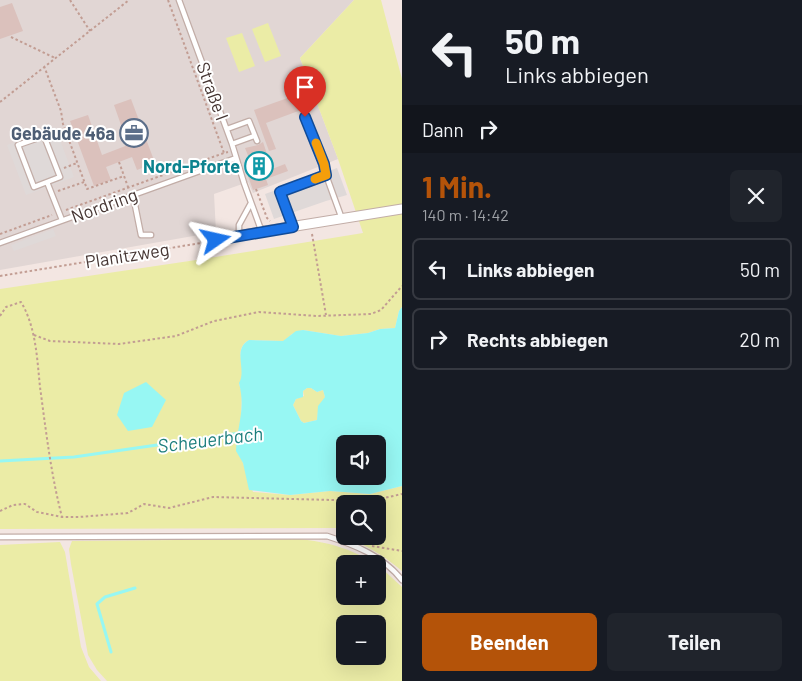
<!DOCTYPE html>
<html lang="de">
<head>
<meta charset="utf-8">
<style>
  :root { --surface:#171b24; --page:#20242c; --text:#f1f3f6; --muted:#9ea1a6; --line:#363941; --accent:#b45309 }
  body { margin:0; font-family:Barlow,sans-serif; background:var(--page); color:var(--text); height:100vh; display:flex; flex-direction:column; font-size:19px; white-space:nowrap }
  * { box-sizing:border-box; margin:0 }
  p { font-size:16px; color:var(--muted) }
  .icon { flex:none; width:28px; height:28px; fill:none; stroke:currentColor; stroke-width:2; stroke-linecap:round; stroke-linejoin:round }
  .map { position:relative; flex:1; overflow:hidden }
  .side { display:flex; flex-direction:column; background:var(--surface); width:400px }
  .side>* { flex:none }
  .guide { background:#171b24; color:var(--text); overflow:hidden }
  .fabs { position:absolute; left:336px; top:435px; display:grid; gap:10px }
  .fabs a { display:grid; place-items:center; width:50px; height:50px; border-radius:8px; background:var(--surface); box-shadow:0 5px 20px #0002; font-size:25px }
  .pin { position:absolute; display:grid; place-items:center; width:42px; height:42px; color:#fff; margin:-51px -21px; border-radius:50% 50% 50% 0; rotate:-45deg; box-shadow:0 0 5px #0007 }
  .pin .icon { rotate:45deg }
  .me { position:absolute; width:55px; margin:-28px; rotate:79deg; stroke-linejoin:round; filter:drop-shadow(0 0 4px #0008) }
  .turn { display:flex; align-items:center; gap:18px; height:105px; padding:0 20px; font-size:22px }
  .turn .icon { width:65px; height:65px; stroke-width:2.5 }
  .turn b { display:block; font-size:35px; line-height:42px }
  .then { display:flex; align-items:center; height:48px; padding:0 20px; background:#0003; gap:10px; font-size:19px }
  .round { display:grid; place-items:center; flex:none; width:52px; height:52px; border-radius:8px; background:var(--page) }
  .overview { display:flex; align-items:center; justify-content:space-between; height:85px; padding:0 20px }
  h1 { font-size:30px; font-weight:700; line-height:38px; color:var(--accent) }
  .button { display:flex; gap:10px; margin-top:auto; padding:10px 20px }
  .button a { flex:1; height:58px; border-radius:8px; background:var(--accent); color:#fff; font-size:20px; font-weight:700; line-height:58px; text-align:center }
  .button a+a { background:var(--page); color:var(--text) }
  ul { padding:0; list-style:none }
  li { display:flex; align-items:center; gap:15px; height:62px; margin:0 10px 8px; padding:0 10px; border:2px solid var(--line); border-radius:8px }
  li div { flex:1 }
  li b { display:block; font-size:19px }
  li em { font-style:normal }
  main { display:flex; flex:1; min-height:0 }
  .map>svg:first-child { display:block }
</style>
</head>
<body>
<main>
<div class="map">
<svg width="402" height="681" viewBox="0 0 402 681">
  <rect width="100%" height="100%" fill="#f3e6e2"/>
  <path fill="#e1d6d4" d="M0,0H354L300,58L338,159L253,193L248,182L214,194L216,232L0,270Z"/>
  <path fill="#ebeca6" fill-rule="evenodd" d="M354,0H381L402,79V307L399,311L395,328L380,329L368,333L341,336L303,330L292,334L284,341L249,340C233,349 245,365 243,377C243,380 241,382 239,384L242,393L241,420L236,443L253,492L290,495L330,491L370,494L402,486V571C382,554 364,544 339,535L336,528L0,529V289L203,259L363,233L338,159L300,58ZM345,504H378V536H345Z
    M268,23L281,56L265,62L252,29Z
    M242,33L255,66L239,72L226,38Z
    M307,388H311L317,392L323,390L325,397L318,412L317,420L304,423L301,421L293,405L296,399L304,396L303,391Z
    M298,539C329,542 349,548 376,564H345V596H378V565L402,587V681H107L97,670L88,655L71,564L69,549L72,541ZM345,624H378V656H345Z
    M60,542L65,552L81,647L89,667L101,681H0V545Z"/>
  <path fill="#dfd9d8" d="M55,127L74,177L26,195L7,145Z
    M337,168L347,195L326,201L274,219L265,194Z
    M53,229L56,236L14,251L11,245Z"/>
  <path fill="#97f7f3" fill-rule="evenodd" d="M402,307V486L370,494L330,491L290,495L249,490L243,463L236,451C237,425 246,410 239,383C247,370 232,349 249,340L283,341L296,331L303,330L341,336L368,333L380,329L395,328L399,311ZM307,388H311L317,392L323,390L325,397L318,406L317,420L304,423L301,421L293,405L296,399L303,397V391ZM345,444H378V476H345Z
    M146,382L166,400L152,427L128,431L117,415L124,393Z"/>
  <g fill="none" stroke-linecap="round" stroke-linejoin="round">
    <path stroke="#97f7f3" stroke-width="3" d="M0,461L74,457L240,433
      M111,652L97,604L105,597L135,588"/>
  </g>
  <path fill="#dbc1bc" d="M12,3L23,31L0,39V7Z
    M296,95L301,110L266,123L276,149L269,151L254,110Z
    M131,99L155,163L137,170L132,157L106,167L111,180L94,186L70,121L88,115L102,155L128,145L114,105Z
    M263,142L272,169L285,164L288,171L266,179L268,185L253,190L248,176L255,173L245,148L258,145Z"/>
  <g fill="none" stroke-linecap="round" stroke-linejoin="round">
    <defs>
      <path id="service" d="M179,0L232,144L244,183L260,227L264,230
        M305,117L324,164L326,175
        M227,129L249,121L257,141
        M232,144L254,136
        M47,182L34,187L18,145L44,136L60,177L47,182L62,220
        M133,195L141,235H151
        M293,227L280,192L326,175L342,219
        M243,235L239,231V225L251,203
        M0,243L236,158
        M0,537L327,536C355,545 383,556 402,580"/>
      <path id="minor" d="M216,240L265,231L402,209"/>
    </defs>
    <use href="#service" stroke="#c2ada7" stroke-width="7"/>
    <use href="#minor" stroke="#c2ada7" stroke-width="11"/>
    <path stroke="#c29d93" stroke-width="2" stroke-dasharray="2.5 2.5" stroke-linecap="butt" d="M70,0L90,31
      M168,0L224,153L228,152
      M11,37L55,58
      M44,66L61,111L63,124L87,189L124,176
      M0,102L129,0
      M119,162L128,187
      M246,162L251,175
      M64,168L77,163
      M256,189L267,218L270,221
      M58,191L84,182
      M66,210L224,153
      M0,234L52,215
      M312,234L326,315
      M0,276L207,242
      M0,316L6,307L21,302C36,327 37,358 40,387C46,431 51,475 62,517
      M34,335L50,341L119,344L176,336L214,321L259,312L317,316L371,314L381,310L402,286
      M0,511L13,505L25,504L37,512L62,517H79L128,513L144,504L169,508L213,497L371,501L402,494
      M372,546L402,551"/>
    <use href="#service" stroke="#fff" stroke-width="4.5"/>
    <use href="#minor" stroke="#fff" stroke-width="9"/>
  </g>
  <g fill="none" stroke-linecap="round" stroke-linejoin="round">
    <defs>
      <path id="route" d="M216,240L293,227L280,192L326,175L324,164L305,117"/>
    </defs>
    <use href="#route" stroke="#114b97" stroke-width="12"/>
    <use href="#route" stroke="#1a73e8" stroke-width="9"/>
    <path stroke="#f59e0b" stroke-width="9" d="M315,179L326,175L324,164L316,143"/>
  </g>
  <defs>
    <symbol id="office-ring" viewBox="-11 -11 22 22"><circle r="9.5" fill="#fff" stroke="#5c6f8a" stroke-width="1.5"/><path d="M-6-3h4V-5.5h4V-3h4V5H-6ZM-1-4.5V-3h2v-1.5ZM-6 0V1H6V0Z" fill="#5c6f8a"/></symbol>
    <symbol id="building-ring" viewBox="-11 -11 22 22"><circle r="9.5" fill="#fff" stroke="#0f9aa8" stroke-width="1.5"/><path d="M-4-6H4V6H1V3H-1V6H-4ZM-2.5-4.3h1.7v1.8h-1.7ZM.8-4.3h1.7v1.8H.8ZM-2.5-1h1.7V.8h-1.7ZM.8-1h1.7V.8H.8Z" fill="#0f9aa8"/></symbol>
  </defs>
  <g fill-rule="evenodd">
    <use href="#office-ring" x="118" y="117" width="32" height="32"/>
    <use href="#building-ring" x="243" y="150" width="32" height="32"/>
  </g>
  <g text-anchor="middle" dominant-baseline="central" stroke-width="4" stroke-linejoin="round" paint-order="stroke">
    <g font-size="18" fill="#453532" stroke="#fff">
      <text transform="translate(213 91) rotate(70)">Straße I</text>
      <text transform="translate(104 205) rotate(-20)">Nordring</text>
      <text transform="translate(127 255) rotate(-9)">Planitzweg</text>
    </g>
    <g font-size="18" font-weight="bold" fill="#4e5e75" stroke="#fff" text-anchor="end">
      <text x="115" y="133">Gebäude 46a</text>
    </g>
    <g font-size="18" font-weight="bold" fill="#0d838f" stroke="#fff" text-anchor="end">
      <text x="240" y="166">Nord-Pforte</text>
    </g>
    <g font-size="19" font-style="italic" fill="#1c7e7c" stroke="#fff">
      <text transform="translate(210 439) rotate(-7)">Scheuerbach</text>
    </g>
  </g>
</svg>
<div class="fabs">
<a><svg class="icon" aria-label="sound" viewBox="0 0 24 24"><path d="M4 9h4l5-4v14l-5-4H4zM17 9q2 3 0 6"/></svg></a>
<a><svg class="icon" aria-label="search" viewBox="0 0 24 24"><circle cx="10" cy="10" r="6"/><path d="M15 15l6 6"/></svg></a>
<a>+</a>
<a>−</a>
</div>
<div class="pin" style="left:305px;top:117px;background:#d93025"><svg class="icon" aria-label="arrive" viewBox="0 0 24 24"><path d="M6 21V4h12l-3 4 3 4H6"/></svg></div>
<svg class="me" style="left:216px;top:240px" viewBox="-20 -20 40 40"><path d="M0-17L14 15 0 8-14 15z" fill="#1a73e8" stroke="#fff" stroke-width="4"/></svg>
</div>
<section class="side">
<div class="guide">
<div class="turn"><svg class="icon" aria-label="left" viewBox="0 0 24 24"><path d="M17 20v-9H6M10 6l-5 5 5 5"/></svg><div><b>50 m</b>Links abbiegen</div></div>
<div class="then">Dann<svg class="icon" aria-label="right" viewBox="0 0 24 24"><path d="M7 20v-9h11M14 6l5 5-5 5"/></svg></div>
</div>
<div class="overview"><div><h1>1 Min.</h1><p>140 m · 14:42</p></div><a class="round"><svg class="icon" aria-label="close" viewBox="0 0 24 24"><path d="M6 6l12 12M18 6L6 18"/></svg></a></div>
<ul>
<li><svg class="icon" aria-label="left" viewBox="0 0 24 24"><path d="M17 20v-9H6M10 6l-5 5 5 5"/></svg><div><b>Links abbiegen</b></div><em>50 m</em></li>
<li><svg class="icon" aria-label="right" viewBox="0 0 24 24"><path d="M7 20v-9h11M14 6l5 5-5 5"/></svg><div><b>Rechts abbiegen</b></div><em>20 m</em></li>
</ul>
<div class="button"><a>Beenden</a><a>Teilen</a></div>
</section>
</main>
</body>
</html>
